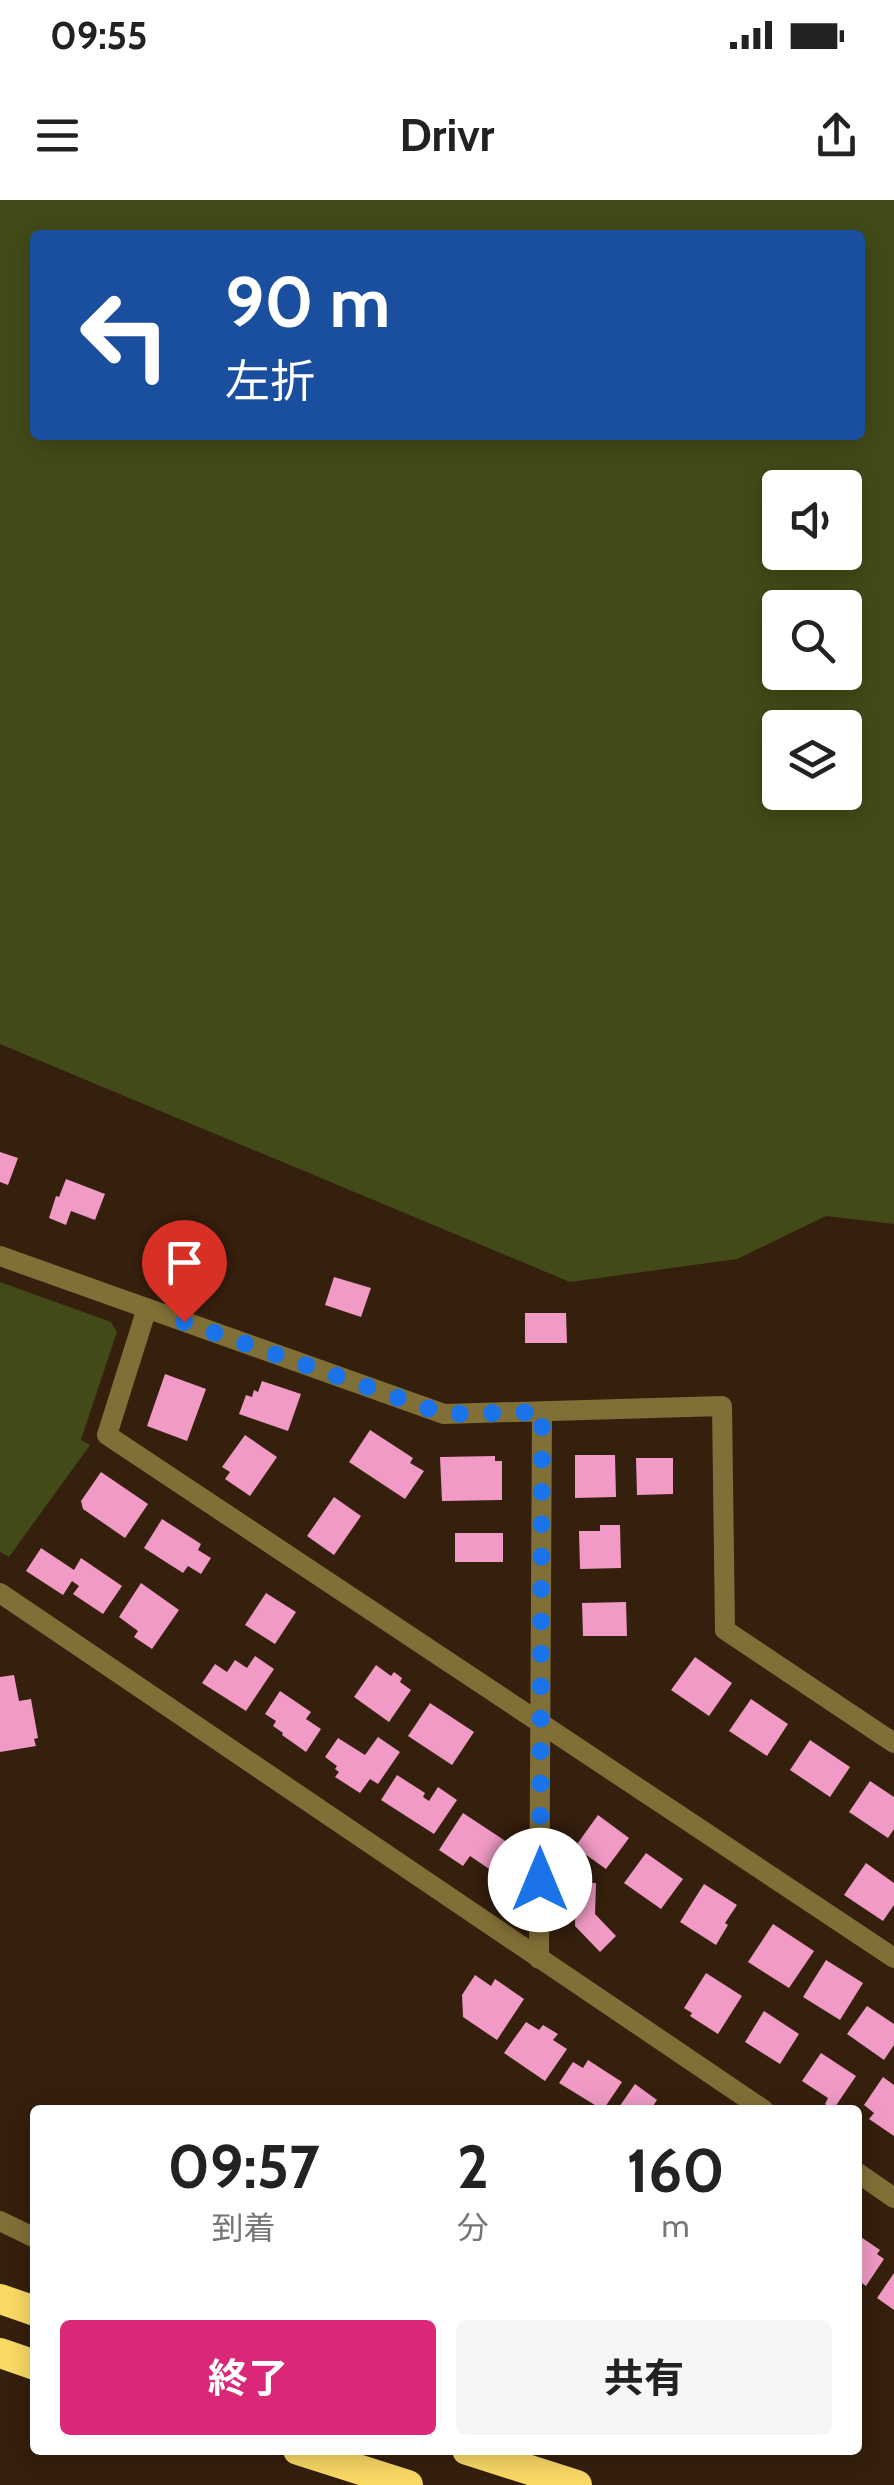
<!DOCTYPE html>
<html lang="ja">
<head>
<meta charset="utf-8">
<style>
  :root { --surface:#fff; --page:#f6f6f6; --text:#222; --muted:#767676; --accent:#db2777 }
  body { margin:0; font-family:Cabin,"Noto Sans JP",sans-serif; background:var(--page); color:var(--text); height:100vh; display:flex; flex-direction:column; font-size:38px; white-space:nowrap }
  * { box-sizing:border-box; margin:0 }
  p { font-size:32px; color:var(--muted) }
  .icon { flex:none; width:55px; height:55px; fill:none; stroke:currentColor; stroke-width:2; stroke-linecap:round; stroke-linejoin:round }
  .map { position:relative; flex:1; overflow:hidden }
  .side { position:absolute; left:30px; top:1905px; width:832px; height:350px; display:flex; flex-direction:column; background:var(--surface); border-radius:10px; box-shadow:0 5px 25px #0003 }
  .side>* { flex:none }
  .banner { position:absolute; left:30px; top:30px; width:835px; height:210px; border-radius:10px; box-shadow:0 5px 25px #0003; background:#1a4fa0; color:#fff; overflow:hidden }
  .fabs { position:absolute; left:762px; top:270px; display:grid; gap:20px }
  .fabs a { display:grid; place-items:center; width:100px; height:100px; border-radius:10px; background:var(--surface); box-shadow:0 5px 25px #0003; font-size:50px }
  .pin { position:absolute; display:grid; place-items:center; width:85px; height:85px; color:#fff; margin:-102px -42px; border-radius:50% 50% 50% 0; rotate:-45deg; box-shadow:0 0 10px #0007 }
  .pin .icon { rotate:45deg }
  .me { position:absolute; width:110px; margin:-55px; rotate:0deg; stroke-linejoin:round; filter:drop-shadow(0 0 8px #0008) }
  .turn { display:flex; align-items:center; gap:35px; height:210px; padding:0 30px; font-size:45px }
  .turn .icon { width:130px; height:130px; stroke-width:2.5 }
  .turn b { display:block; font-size:70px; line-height:85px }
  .eta { display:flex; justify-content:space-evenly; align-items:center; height:170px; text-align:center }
  .eta b { font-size:60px; font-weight:700; line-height:70px }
  .cta { display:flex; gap:20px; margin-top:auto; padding:20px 30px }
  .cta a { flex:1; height:115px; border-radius:10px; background:var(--accent); color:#fff; font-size:40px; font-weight:700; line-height:115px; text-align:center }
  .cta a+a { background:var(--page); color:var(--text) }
  .status { display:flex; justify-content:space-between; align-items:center; height:70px; padding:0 50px; background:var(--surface); direction:ltr }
  .status svg { height:28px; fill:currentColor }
  header { display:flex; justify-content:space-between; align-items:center; height:130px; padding:0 30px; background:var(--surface); font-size:45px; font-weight:700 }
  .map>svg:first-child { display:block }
</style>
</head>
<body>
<div class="status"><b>09:55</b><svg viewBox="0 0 49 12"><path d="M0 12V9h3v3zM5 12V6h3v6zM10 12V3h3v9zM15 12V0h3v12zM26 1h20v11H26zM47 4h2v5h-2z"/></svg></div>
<header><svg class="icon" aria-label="menu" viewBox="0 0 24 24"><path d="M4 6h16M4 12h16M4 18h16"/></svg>Drivr<svg class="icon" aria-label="share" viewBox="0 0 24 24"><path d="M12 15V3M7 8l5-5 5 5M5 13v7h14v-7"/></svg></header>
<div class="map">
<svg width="894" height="2285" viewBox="0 0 894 2285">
  <rect width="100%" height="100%" fill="#351f0d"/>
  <path fill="#424b18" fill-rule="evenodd" d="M0,0H894V1024L826,1016L737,1059L570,1082L0,844ZM35,35H860V235H35ZM780,288H845V352H780ZM780,408H845V472H780ZM780,528H845V592H780Z
    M0,1082L111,1122L117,1132L81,1240L90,1245L9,1357L0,1352Z"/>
  <path fill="#f09ac5" d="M0,952L18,958L8,985L0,982Z
    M66,979L105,994L95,1020L71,1011L66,1025L49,1018L56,996L59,997Z
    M334,1077L371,1088L361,1117L325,1105Z
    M525,1113H566L567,1143H525Z
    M165,1174L206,1189L187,1241L147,1226Z
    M262,1181L301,1194L288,1231L239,1214L246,1195L252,1197L254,1190L258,1192Z
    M370,1230L413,1258L410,1263L424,1271L405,1299L349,1262Z
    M245,1235L277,1257L250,1296L225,1279L230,1272L222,1267Z
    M575,1255H615L616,1297L575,1298Z
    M495,1256V1261H502V1300L442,1301L440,1257Z
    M636,1258H673V1294L637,1295Z
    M101,1272L148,1304L125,1338L83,1309L81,1301Z
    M334,1297L361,1316L334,1355L307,1336Z
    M162,1319L201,1344L198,1350L211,1358L201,1374L188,1366L183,1373L144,1348Z
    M600,1325H620L621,1368L580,1369L579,1331H600Z
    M455,1333H503V1362H455Z
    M41,1348L74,1370L81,1358L122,1386L103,1414L73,1394L79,1386L72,1381L63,1395L26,1371Z
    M141,1383L179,1410L152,1449L134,1437L138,1431L119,1417Z
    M266,1393L296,1412L275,1444L245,1425Z
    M626,1402L627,1436H583L582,1403Z
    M255,1456L274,1469L246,1511L202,1483L215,1464L227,1472L235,1460L247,1468Z
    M695,1457L732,1483L709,1516L671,1490Z
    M376,1465L391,1476L394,1472L402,1478L400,1482L411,1490L389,1522L354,1497Z
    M14,1475L19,1501L31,1499L38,1538L34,1539L36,1546L0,1552V1477Z
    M280,1491L311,1512L306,1519L321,1529L306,1552L282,1535L283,1533L273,1526L276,1521L265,1514Z
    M751,1499L788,1524L767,1556L729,1531Z
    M430,1503L474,1532L452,1565L408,1536Z
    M378,1537L400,1552L378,1584L370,1579L360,1593L335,1577L339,1572L335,1569L337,1566L325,1557L338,1538L365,1555Z
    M810,1540L850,1567L830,1597L790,1570Z
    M397,1575L425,1593L423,1597L429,1601L438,1587L457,1600L434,1634L381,1600Z
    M870,1581L894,1597V1629L888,1638L849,1612Z
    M463,1613L519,1650L501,1677L470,1656L463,1666L439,1650Z
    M598,1615L629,1638L606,1669L575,1647Z
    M646,1653L683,1679L661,1709L624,1683Z
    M866,1663L894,1683V1705L883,1721L844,1695Z
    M576,1682L596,1683L595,1714L616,1736L600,1752L575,1726Z
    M704,1684L737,1705L725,1723L728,1725L716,1745L680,1722Z
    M773,1724L814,1751L789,1788L748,1762Z
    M826,1760L863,1783L840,1820L803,1797Z
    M706,1773L742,1796L718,1834L690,1816L692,1813L684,1808Z
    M475,1775L491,1786L495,1779L524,1799L497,1840L463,1817L462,1795Z
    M867,1806L894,1824V1845L884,1860L847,1834Z
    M764,1811L799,1834L780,1864L745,1842Z
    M526,1822L539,1830L543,1825L558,1834L553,1840L567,1849L545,1881L504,1853Z
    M821,1853L856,1876L833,1910L825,1904L828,1898L802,1881Z
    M588,1860L622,1882L603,1910L559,1883L573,1862L583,1868Z
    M883,1877L894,1885V1936L869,1919L874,1913L864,1905Z
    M635,1884L657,1900L653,1906L658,1910H617Z
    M858,2035L880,2050L877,2054L884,2059L866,2086L858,2080Z
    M894,2073V2110L877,2098Z"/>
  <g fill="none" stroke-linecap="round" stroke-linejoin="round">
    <path stroke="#807037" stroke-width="20" d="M0,1056L444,1214L722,1206L725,1430L894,1543
      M147,1108L107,1235L894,1758
      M0,1393L764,1910
      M539,1759L542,1212
      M858,1973L894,1998
      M0,2021L35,2038"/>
    <path stroke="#fad965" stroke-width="30" d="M0,2099L35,2111
      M0,2153L35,2165
      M298,2250L408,2285
      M467,2250L577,2285"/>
  </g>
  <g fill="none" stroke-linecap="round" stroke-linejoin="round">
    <path stroke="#1a73e8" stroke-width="18" stroke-dasharray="0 32.4" d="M184,1122L444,1214L542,1212L540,1680"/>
  </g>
</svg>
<div class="fabs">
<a><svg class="icon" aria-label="sound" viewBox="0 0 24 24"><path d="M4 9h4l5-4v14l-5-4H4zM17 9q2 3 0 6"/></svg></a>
<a><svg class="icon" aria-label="search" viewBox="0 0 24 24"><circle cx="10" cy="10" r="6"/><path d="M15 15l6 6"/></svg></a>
<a><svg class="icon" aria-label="layers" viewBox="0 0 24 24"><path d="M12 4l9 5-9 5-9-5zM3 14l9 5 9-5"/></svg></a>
</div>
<div class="pin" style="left:184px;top:1122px;background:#d93025"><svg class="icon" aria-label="arrive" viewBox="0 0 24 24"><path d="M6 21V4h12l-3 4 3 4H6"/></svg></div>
<svg class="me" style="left:540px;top:1680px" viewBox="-20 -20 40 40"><circle r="19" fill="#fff"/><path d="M0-13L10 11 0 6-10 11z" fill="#1a73e8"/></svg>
<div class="banner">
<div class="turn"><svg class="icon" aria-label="left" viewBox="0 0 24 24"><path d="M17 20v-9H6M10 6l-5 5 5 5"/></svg><div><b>90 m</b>左折</div></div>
</div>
<section class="side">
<div class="eta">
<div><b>09:57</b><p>到着</p></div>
<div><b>2</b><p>分</p></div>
<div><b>160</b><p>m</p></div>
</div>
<div class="cta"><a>終了</a><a>共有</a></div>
</section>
</div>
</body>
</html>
